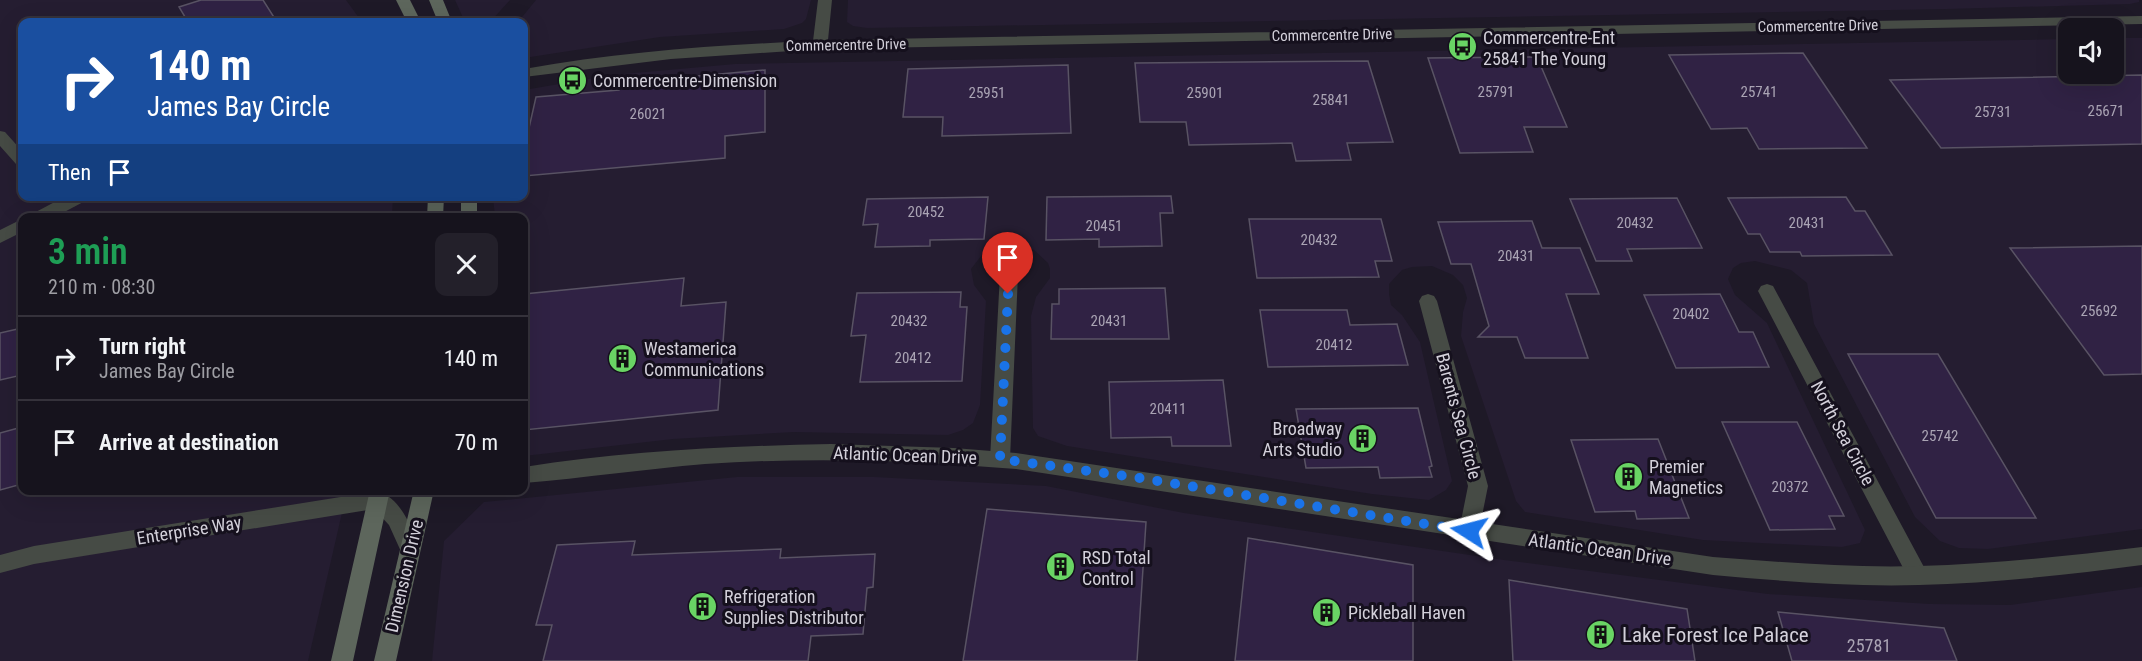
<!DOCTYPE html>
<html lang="en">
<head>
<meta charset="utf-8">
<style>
  :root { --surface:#16131d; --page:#23202a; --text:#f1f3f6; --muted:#9e9ea4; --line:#35323b }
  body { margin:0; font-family:"Roboto Condensed",sans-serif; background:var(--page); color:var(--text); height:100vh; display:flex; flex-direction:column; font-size:22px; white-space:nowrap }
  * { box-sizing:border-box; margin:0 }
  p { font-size:20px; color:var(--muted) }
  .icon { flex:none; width:33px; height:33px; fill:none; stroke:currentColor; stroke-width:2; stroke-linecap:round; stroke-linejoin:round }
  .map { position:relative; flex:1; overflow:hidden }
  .panel { position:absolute; left:18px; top:213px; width:510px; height:282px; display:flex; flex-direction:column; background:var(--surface); border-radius:12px; box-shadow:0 6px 24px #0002,0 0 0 2px var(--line) }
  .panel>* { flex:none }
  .top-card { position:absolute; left:18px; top:18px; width:510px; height:183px; border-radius:12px; box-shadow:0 6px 24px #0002,0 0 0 2px var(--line); background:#1a4fa0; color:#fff; overflow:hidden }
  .controls { position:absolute; left:2058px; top:18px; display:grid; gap:12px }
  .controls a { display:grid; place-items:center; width:66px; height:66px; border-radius:12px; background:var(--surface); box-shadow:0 6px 24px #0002,0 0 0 2px var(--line); font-size:30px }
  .pin { position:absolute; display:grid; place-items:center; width:51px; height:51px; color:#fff; margin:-62px -26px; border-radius:50% 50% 50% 0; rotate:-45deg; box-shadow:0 0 6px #0007 }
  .pin .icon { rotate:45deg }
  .me { position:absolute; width:66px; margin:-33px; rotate:279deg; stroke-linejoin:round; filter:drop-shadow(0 0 4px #0008) }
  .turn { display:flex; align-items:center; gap:21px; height:126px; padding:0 30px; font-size:27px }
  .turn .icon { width:78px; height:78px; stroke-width:2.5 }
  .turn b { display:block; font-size:42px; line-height:51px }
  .then { display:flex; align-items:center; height:57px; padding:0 30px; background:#0003; gap:12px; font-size:22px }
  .round { display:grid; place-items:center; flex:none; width:63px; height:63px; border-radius:12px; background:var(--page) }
  .head { display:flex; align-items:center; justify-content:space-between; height:102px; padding:0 30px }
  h1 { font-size:36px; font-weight:600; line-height:45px; color:#1e9e55 }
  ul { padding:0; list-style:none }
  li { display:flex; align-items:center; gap:18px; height:84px; padding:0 30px; border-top:2px solid var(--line) }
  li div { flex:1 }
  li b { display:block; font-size:22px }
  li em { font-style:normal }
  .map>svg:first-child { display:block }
</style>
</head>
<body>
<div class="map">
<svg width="2142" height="661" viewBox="0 0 2142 661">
  <rect width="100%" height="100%" fill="#1e1927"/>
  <path fill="#251d31" d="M0,0H346L362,22H22V196L393,197L392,217L22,218V490L347,491L308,661H0Z
    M455,0H510L490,22H465Z
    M536,0H811L806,19L802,23L784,29L660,37L524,58V22H518Z
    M848,0H2139V2L2130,4L1947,9L867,28L853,26L847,22Z
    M2114,38H2142V529L1988,549L1959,548L1940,541L1915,517L1814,324L1807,283L1791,270L1755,261L1741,263L1733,268L1728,279L1735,295L1767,323L1865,530L1860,543L1842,547L1703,540L1525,512L1516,501L1461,336L1463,312L1467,298L1463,285L1453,275L1432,266L1412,267L1402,270L1389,284V294L1391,305L1402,315L1420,342L1452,481L1446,490L1429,500L1372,494L1067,446L1038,436L1033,428L1031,316L1036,297L1050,278V269L1048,263L1034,250L1022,246L1006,245L985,251L971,269L974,285L986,301L980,405L973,423L963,430L948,435L794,432L673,439L524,456V218L495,217L493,197L524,196V90L612,75L735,64L2068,39V74H2114Z
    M737,477H874L1046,486L1184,513L1504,560L1768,594L1930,604L2010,605L2142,587V661H432L444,541L484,502Z"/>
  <path fill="#302244" stroke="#595364" stroke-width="1.5" d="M201,0H263L277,22H188L179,7Z
    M1803,53L1867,148L1759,149L1747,128L1711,129L1669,55Z
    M1537,57L1567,127H1524L1533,152L1460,153L1428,58Z
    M1368,61L1393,142L1347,143L1351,160L1296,161L1292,143L1189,145L1186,122H1140L1135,63Z
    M1068,65L1071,133L942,136L943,117H903L908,69Z
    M765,70V132L725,136V158L524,176V150L536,97L619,90L621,83Z
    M2142,75V144L1941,148L1890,80Z
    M1171,196L1173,213H1160L1162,246L1099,247V239L1046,240L1047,197Z
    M988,197L984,239L930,240V246L875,247L878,224L863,225L867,199Z
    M1846,197L1855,211H1865L1892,255L1802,256L1800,252H1770L1760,234H1748L1728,198Z
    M1677,198L1702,248L1627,249L1632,261H1596L1570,199Z
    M1249,219H1381L1392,261H1375L1379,277L1257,278Z
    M1532,221L1542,248H1580L1599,294H1566L1588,358H1525L1517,337H1478L1489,326L1471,264H1451L1438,222Z
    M2142,246V374L2104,375L2010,248Z
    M684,278L681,306L726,302L718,410L524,430V294Z
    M1165,288L1169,339H1051L1052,304H1059V289Z
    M961,292L960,307H967L962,381L860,382L866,335L851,336L857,293Z
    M1720,294L1739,332H1753L1769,367L1676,368L1644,295Z
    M1260,310H1347L1350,325L1397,324L1408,365L1268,367Z
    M22,328V375L0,380V333Z
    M1848,354H1938L2036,518H1936Z
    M1223,380L1231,446H1172L1171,437L1111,438L1109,382Z
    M1418,408L1432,466L1429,467L1432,477L1380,478L1378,467L1306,468L1296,409Z
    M1722,422H1797L1844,516H1829L1835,529L1770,530Z
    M22,427V484L0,490V433Z
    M1658,439L1689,518L1637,519L1635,511L1595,512L1571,440Z
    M987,509L1146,522L1137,661H963Z
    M1248,538L1413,565V661H1235Z
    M635,541L632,555L781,549L780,558L875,554L873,587L867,588L863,634L811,636L808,661H543L552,625H536L557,545Z
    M1509,580L1687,609L1695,661H1513Z
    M1778,612L1944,628L1957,661H1792Z"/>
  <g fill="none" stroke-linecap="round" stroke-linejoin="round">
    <path fill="#464b45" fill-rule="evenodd" d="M0,131L5,132L22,151V165L16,164L0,146Z
      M42,196H77L75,206L69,208L44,200Z
      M1009,268L1015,270L1018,274L1010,459L1007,465L1000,467L993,465L990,459L1000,274L1003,270Z
      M1767,284L1773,286L1925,569L1929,576L1925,583L1918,585L1911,583L1758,291L1761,286Z
      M1428,294L1434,296L1437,301L1488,486L1479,531L1476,537L1469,540L1462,537L1459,531L1468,486L1419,301L1422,296Z"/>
    <path fill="#464b45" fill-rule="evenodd" d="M818,0H832L828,40L2142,16V24L820,49L671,59L524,77V69C619,52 716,45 813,41Z
      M66,196H89L87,200L53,218H30L32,214Z
      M22,219V232L0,243V230Z
      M831,444L954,448L1016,453L1713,557C1781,562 1850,568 1919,566C1993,564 2068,556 2142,547V565C2068,575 1993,583 1919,585C1850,587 1781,581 1713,575L1016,469C913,460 809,457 705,464C645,469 584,478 524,483V467C625,451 728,446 831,444Z
      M378,491C403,500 411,528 420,550L417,556L410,559L403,556L389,525L374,509L34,564L0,573V555L34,546Z"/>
    <path fill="#5d665c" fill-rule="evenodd" d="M396,0H410L421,22H407Z
      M429,0H443L452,22H438Z
      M428,196H444L443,218H427Z
      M461,196H477V218H461Z
      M370,490H390L353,661H331Z
      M414,490H434L396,661H374Z"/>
  </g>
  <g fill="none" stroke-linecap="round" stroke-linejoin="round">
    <path stroke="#1a73e8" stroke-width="10" stroke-dasharray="0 18" d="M1008,294L1000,459L1133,477L1469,531"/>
  </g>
  <defs>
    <symbol id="bus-disc" viewBox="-11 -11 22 22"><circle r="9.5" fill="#69d464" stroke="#15101d"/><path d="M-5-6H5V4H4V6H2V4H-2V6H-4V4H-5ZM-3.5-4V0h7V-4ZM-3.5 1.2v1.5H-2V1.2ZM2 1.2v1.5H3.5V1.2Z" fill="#111"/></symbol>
    <symbol id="building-disc" viewBox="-11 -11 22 22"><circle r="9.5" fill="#69d464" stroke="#15101d"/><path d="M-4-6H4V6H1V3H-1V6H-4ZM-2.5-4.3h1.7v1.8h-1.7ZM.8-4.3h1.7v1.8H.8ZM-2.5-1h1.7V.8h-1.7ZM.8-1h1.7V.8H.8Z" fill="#111"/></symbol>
  </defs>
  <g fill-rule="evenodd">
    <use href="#bus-disc" x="1446" y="30" width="33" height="33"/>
    <use href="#bus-disc" x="556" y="64" width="33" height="33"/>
    <use href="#building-disc" x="606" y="342" width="33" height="33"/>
    <use href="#building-disc" x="1346" y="422" width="33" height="33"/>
    <use href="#building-disc" x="1612" y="460" width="33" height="33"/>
    <use href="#building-disc" x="1044" y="550" width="33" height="33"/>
    <use href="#building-disc" x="686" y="590" width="33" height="33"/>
    <use href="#building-disc" x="1310" y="596" width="33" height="33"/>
    <use href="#building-disc" x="1584" y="618" width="33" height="33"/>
  </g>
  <g text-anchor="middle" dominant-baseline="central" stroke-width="6" stroke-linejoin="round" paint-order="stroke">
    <g font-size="15" fill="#d3d0da" stroke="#15101d">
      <text transform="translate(1818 26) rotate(-1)">Commercentre Drive</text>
      <text transform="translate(1332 35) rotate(-1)">Commercentre Drive</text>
      <text transform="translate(846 45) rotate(-1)">Commercentre Drive</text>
    </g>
    <g font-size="15" fill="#aaa4b4">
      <text x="1496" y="92">25791</text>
      <text x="1759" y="92">25741</text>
      <text x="987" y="93">25951</text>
      <text x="1205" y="93">25901</text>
      <text x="1331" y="100">25841</text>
      <text x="2106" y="111">25671</text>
      <text x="1993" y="112">25731</text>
      <text x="648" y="114">26021</text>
      <text x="926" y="212">20452</text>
      <text x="1635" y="223">20432</text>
      <text x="1807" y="223">20431</text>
      <text x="1104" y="226">20451</text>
      <text x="1319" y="240">20432</text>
      <text x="1516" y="256">20431</text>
      <text x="2099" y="311">25692</text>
      <text x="1691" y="314">20402</text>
      <text x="909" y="321">20432</text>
      <text x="1109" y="321">20431</text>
      <text x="1334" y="345">20412</text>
      <text x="913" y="358">20412</text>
      <text x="1168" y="409">20411</text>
      <text x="1940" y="436">25742</text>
      <text x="1790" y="487">20372</text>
    </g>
    <g font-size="18" fill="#d3d0da" stroke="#15101d" text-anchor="start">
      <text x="1483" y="37">Commercentre-Ent<tspan x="1483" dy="21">25841 The Young</tspan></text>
      <text x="593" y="80">Commercentre-Dimension</text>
      <text x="644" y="348">Westamerica<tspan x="644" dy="21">Communications</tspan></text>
      <text x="1342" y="428" text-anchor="end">Broadway<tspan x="1342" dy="21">Arts Studio</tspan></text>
      <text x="1649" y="466">Premier<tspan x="1649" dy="21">Magnetics</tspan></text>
      <text x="1082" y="557">RSD Total<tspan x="1082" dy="21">Control</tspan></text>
      <text x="724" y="596">Refrigeration<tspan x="724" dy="21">Supplies Distributor</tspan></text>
      <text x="1348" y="612">Pickleball Haven</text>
    </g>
    <g font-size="18" fill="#d3d0da" stroke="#15101d">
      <text transform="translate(1459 416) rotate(75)">Barents Sea Circle</text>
      <text transform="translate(1843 433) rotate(62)">North Sea Circle</text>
      <text transform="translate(905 455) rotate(2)">Atlantic Ocean Drive</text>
      <text transform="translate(189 530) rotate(-9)">Enterprise Way</text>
      <text transform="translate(1600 549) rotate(8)">Atlantic Ocean Drive</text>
      <text transform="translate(404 576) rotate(-77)">Dimension Drive</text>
    </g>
    <g font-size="18" fill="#aaa4b4">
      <text x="1869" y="645">25781</text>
    </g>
    <g font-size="21" fill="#d3d0da" stroke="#15101d" text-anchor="start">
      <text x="1622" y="635">Lake Forest Ice Palace</text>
    </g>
  </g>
</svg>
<div class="controls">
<a><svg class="icon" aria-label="sound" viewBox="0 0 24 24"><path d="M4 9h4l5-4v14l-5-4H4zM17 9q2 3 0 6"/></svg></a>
</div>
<div class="pin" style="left:1008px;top:294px;background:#d93025"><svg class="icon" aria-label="arrive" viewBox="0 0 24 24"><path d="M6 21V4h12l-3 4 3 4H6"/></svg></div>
<svg class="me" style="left:1469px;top:531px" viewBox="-20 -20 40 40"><path d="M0-17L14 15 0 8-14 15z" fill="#1a73e8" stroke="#fff" stroke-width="4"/></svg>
<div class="top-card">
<div class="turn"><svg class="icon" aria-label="right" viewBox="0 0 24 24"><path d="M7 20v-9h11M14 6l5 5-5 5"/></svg><div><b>140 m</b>James Bay Circle</div></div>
<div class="then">Then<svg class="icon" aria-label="arrive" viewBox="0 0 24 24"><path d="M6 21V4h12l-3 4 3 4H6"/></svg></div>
</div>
<section class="panel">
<div class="head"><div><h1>3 min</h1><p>210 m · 08:30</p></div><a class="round"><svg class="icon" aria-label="close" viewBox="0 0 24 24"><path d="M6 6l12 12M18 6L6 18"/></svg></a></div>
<ul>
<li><svg class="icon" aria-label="right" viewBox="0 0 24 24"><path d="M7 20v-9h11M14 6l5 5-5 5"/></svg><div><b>Turn right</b><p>James Bay Circle</p></div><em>140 m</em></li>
<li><svg class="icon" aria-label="arrive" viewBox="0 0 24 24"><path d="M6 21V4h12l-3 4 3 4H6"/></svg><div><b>Arrive at destination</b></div><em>70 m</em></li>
</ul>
</section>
</div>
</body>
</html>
